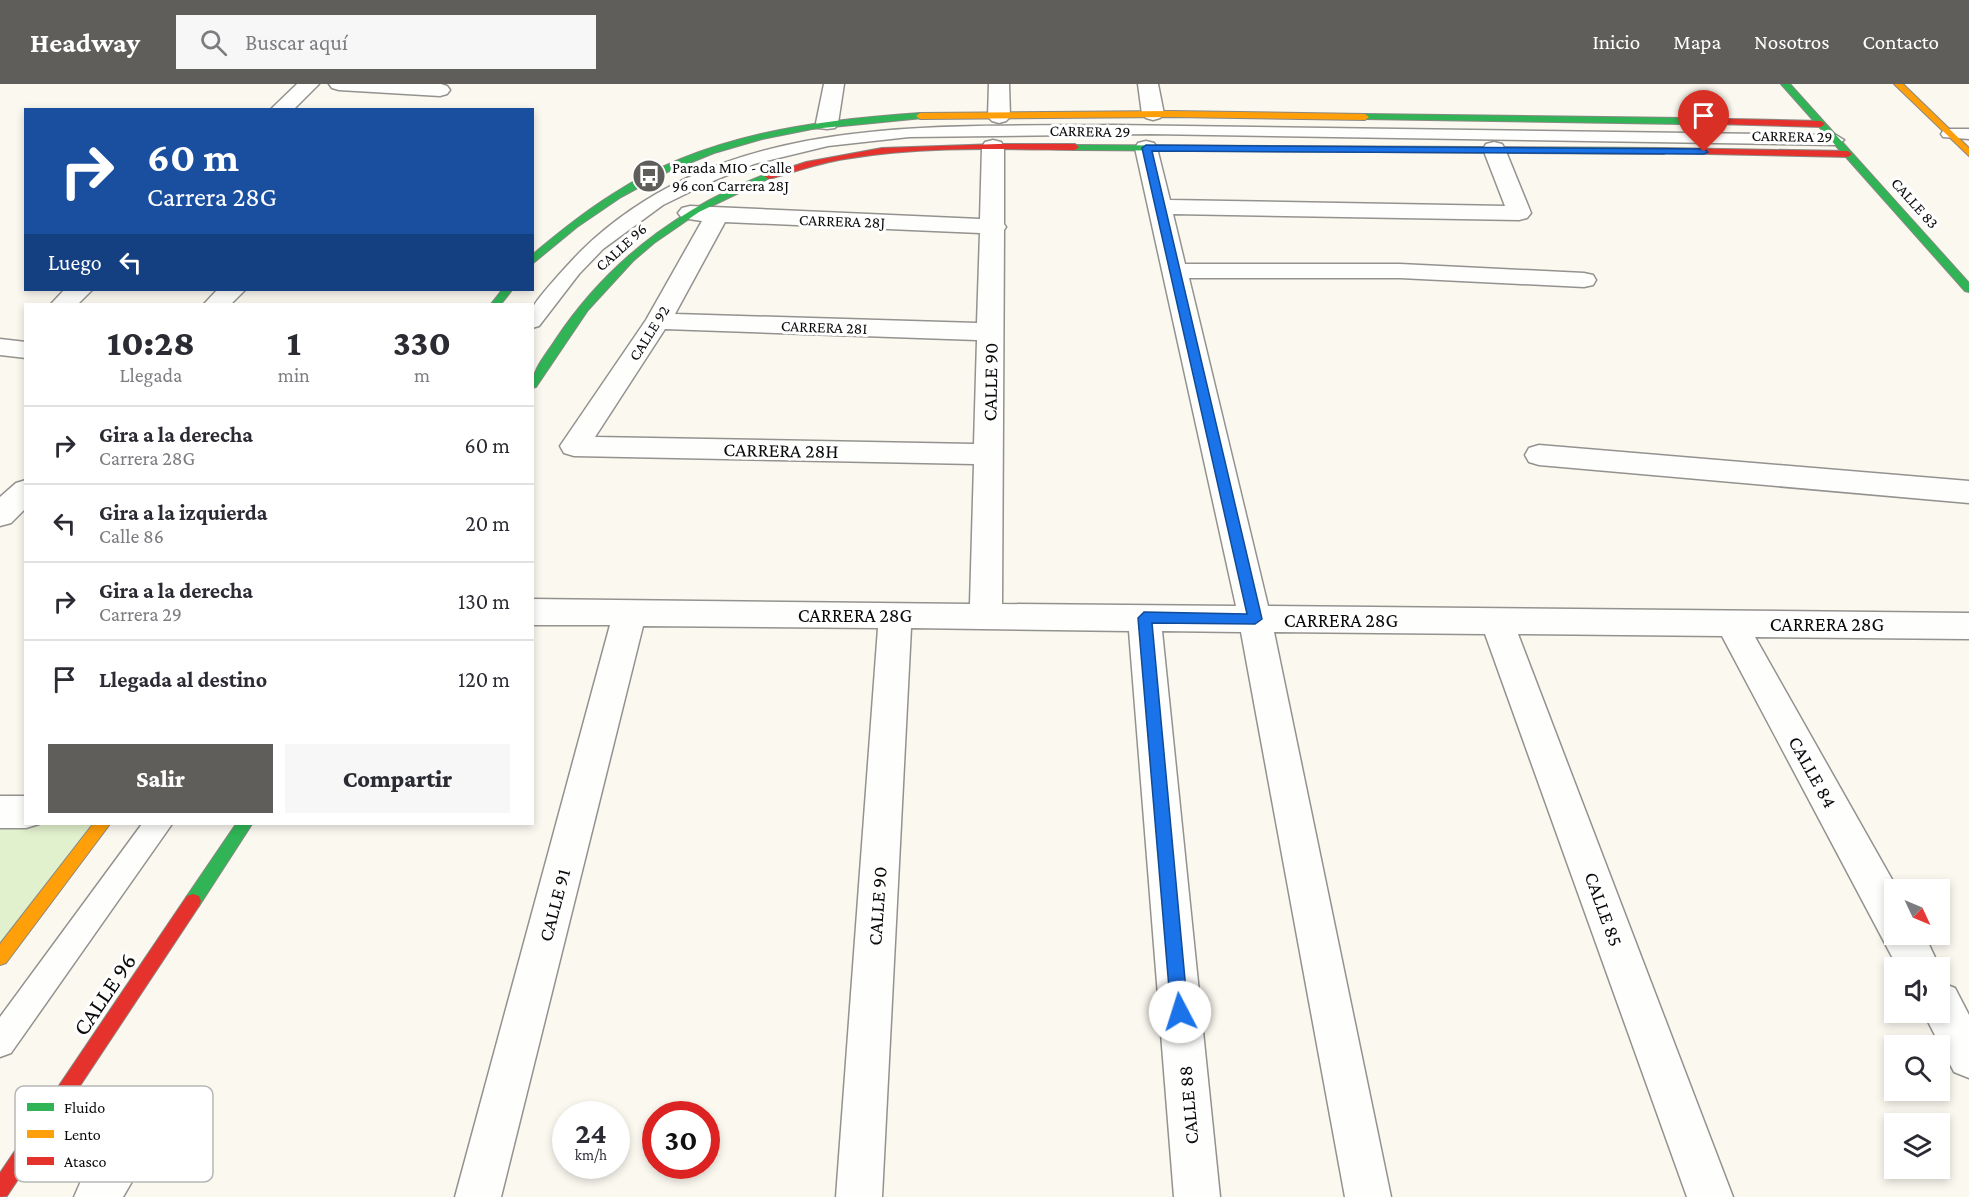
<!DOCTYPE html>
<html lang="es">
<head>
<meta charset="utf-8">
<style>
  :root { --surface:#fff; --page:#f7f7f7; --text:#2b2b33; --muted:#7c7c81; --line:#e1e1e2; --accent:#5f5e5b }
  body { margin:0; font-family:"Crimson Pro",serif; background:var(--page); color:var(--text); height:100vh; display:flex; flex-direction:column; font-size:22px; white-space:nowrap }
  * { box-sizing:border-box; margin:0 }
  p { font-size:20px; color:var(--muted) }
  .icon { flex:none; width:33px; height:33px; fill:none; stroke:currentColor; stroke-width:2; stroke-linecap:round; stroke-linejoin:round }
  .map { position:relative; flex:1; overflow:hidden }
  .sheet { position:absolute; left:24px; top:219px; width:510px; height:522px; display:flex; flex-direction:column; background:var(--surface); border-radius:0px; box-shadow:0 3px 9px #0003 }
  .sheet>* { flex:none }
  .guide { position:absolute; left:24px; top:24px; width:510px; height:183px; border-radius:0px; box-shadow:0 3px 9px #0003; background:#1a4fa0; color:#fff; overflow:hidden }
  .needle { width:39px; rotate:134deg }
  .tools { position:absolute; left:1884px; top:795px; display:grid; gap:12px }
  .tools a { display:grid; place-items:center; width:66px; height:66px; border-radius:0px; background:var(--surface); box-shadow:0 3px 9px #0003; font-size:30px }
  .speed { position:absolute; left:552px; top:1017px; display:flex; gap:12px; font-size:30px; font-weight:700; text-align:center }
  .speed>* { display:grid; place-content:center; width:78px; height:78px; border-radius:50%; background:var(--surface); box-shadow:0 3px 9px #0003; line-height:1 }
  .speed small { font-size:15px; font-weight:400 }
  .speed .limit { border:9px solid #d22; background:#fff; color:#111 }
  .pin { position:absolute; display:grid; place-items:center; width:51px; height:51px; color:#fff; margin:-62px -26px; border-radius:50% 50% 50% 0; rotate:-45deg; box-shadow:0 0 6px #0007 }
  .pin .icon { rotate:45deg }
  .me { position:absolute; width:66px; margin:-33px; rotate:355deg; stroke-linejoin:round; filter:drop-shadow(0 0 4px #0008) }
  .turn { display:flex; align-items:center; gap:21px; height:126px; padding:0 24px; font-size:27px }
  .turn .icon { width:78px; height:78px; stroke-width:2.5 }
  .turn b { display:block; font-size:42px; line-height:51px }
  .then { display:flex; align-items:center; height:57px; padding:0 24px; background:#0003; gap:12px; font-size:22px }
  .eta { display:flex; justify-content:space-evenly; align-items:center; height:102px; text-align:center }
  .eta b { font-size:36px; font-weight:800; line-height:42px }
  .cta { display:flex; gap:12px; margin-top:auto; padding:12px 24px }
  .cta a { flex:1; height:69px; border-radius:0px; background:var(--accent); color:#fff; font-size:24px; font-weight:800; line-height:69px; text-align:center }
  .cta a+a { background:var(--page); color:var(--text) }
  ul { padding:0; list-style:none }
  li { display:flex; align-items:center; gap:18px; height:78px; padding:0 24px; border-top:2px solid var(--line) }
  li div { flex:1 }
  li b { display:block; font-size:22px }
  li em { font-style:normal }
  header { display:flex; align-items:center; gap:36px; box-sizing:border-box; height:84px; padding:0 30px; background:var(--accent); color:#fff }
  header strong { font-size:28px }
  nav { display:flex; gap:33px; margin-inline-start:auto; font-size:21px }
  .search { width:420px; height:54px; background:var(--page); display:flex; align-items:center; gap:15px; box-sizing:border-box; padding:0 21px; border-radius:0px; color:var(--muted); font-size:22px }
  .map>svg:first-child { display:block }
</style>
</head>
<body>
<header>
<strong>Headway</strong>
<div class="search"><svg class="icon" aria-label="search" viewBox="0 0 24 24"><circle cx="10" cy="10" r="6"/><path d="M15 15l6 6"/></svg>Buscar aquí</div>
<nav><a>Inicio</a><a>Mapa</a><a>Nosotros</a><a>Contacto</a></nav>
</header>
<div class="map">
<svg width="1969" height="1113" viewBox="0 0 1969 1113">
  <rect width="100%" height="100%" fill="#faf8ef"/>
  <path fill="#e1f0cd" d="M0,728L26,740H102L0,873Z"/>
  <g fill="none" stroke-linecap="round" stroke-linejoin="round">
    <defs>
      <path id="lane" d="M1113,41L1836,51L1844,56L1836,61L1151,50L909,53L828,62L754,80L708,99L663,121L603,165L579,190L539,242L532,244C532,239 531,230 532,225C536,215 572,176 582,166C724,28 931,43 1113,41Z
        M1949,45H1969V55L1943,53L1941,50L1943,47Z
        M142,740H172L11,969L0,973V933Z"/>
      <path id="street" d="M297,0H319L293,26H270Z
        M329,0H441L447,2L450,6L447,10L440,12L339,6L332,4Z
        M824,0H844L838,39L835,44L827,45L819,44L816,39Z
        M989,0H1009L1010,33L1006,37L999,39L992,37L988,33Z
        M1138,0H1158L1164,30L1160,34L1153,36L1146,34L1142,30Z
        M993,56L1001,58L1004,63V140L1006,143L1004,146L1002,520L1236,522L1135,64L1138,59L1146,57L1154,59L1157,64L1170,116L1505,122L1483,65L1486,60L1494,58L1502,60L1505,65L1531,129L1527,134L1519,136L1173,130L1185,180H1400L1584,189L1593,191L1596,196L1593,201L1584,203L1400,194H1189L1268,522L1969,529V555L1755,553L1898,806H1894V850H1924L1940,884V886V884H1898L1722,552L1518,550L1733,1113H1687L1485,550L1274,548L1391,1113H1345L1241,548L1162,547L1220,1113H1174L1129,547L911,544L882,1113H836L878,544L643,542L501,1113H455L610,541H532V515L970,520L974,380L574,372L564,369L560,362L646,236L702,137L682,134L678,129L682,124L690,122L980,135L982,63L985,58ZM725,138L980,149L977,239L675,230ZM665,245L977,256L974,360L595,353Z
        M64,206H92L78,220H51Z
        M217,206H245L231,220H204Z
        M0,255L26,258V274L0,271Z
        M1539,361L1969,397V419L1539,381L1529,378L1525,371L1529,364Z
        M26,396V424L11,439L0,442V413L16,399Z
        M0,712H26V740H39L26,744H0Z
        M1940,898L1955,904L1969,931V994L1954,988L1923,928H1940Z
        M145,1012L160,1019L167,1034L160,1049L123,1113H74L81,1097L130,1019Z"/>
      <path id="fast" d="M1781,0H1790L1969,199V208L1965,207Z
        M920,29L923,30V34L812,45L762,55L714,69L667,88L621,113L577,143L532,180V171C558,149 584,128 613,110C704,51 814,36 920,29Z
        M1365,30L1683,34L1687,37L1683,40L1362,35V31Z
        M1072,61L1664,64L1668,67L1664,70L1075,66L1071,63Z
        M766,90L774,92L699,128L654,159L633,177L588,226L536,303L532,304C532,285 546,271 556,255C608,177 679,124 766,90Z
        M502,206H512L501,220H491Z
        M236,740H252L199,822L193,824L187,822L185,817L187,812Z"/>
      <path id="slow" d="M1894,0H1903L1969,64V72Z
        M1171,27L1365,30L1369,33L1365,36L1171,33L920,35L916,32L920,29Z
        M93,740H110L6,879L0,881V860Z"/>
      <path id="jam" d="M1683,34L1821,37L1825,40L1821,43L1680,39V35Z
        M998,60H1075L1079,63L1075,66C998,65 921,62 845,75C819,79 794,88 769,95L764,92L806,78L882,64Z
        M1664,64L1848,67L1852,70L1848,73L1661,69V65Z
        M193,810L199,812L201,817L199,822L7,1112L0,1113V1089L187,812Z"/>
    </defs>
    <use href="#lane" stroke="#93928e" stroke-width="3"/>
    <use href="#street" stroke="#93928e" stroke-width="3"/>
    <use href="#fast" stroke="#898884" stroke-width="2"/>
    <use href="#slow" stroke="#898884" stroke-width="2"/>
    <use href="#jam" stroke="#898884" stroke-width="2"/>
    <use href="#lane" fill="#fefefd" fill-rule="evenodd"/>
    <use href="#street" fill="#fefefd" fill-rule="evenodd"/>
    <use href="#fast" fill="#30b455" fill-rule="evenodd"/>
    <use href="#slow" fill="#ff9f0a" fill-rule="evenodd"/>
    <use href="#jam" fill="#e5322d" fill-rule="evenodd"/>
  </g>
  <path fill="#1a73e8" stroke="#114b97" stroke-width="1.5" d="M1146,61L1704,65L1708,68L1704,70L1152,67L1262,535L1255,540L1152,539L1188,928L1186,934L1180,936L1174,934L1171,928L1138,534L1144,528L1247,530L1142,64Z"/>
  <defs>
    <symbol id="bus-disc" viewBox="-11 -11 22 22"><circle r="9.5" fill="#5f5e5b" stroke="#fff"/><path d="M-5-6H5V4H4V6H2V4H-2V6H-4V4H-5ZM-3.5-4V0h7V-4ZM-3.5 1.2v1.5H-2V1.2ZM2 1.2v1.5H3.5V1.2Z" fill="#fff"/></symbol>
  </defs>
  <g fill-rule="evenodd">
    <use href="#bus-disc" x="630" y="73" width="38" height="38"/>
  </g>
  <g text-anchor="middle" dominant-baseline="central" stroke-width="6" stroke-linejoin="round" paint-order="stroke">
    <g font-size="16" fill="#0b0b0b" stroke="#fff">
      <text transform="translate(1090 47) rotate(1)">CARRERA 29</text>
      <text transform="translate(1792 52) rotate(1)">CARRERA 29</text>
      <text transform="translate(1915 119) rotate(48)">CALLE 83</text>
      <text transform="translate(842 137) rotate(2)">CARRERA 28J</text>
      <text transform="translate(621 163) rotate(-42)">CALLE 96</text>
      <text transform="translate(824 243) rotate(2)">CARRERA 28I</text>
      <text transform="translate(649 249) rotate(-58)">CALLE 92</text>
    </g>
    <g font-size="16" fill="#0b0b0b" stroke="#fff" text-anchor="start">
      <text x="672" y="83">Parada MIO - Calle<tspan x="672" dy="18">96 con Carrera 28J</tspan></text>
    </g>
    <g font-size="20" fill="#0b0b0b" stroke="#fff">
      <text transform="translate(990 298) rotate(-89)">CALLE 90</text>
      <text transform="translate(781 366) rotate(1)">CARRERA 28H</text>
      <text x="855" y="531">CARRERA 28G</text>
      <text x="1341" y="536">CARRERA 28G</text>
      <text x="1827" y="540">CARRERA 28G</text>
      <text transform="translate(1813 688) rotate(61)">CALLE 84</text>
      <text transform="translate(554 821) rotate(-75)">CALLE 91</text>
      <text transform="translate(877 822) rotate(-86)">CALLE 90</text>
      <text transform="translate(1604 825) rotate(70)">CALLE 85</text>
      <text transform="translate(1188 1021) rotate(-95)">CALLE 88</text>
    </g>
    <g font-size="24" fill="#0b0b0b" stroke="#fff">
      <text transform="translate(104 910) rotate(-56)">CALLE 96</text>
    </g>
  </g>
  <rect x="15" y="1002" width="198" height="96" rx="9" fill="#fff" stroke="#b6b6b6" stroke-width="1.5"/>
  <rect x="27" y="1019" width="27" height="8" fill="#30b455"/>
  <rect x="27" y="1046" width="27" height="8" fill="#ff9f0a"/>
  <rect x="27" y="1073" width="27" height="8" fill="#e5322d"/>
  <g font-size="16" fill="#0b0b0b">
    <text x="64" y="1029">Fluido</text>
    <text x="64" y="1056">Lento</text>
    <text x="64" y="1083">Atasco</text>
  </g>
</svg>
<div class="tools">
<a><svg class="needle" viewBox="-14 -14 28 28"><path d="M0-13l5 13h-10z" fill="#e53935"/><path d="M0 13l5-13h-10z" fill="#7c7c81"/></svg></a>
<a><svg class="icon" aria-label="sound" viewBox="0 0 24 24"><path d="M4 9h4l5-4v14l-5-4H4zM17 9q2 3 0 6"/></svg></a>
<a><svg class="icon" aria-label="search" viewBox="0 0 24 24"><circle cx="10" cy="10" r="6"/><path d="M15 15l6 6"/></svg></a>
<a><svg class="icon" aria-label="layers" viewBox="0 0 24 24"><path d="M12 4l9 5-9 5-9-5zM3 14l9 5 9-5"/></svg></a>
</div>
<div class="speed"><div>24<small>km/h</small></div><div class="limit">30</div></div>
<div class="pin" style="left:1704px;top:68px;background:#d93025"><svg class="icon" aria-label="arrive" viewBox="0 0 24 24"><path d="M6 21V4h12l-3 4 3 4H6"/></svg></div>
<svg class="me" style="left:1180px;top:928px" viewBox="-20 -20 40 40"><circle r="19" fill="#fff"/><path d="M0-13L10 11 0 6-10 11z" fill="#1a73e8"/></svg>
<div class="guide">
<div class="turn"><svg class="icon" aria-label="right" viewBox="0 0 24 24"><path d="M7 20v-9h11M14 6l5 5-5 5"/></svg><div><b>60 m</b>Carrera 28G</div></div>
<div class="then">Luego<svg class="icon" aria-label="left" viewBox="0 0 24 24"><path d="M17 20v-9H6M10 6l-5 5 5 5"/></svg></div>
</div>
<section class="sheet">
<div class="eta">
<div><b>10:28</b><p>Llegada</p></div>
<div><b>1</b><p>min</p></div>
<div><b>330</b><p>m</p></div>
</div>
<ul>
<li><svg class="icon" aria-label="right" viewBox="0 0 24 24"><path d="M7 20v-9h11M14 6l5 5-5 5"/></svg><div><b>Gira a la derecha</b><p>Carrera 28G</p></div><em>60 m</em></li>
<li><svg class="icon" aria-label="left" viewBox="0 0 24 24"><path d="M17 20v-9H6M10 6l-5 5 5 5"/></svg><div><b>Gira a la izquierda</b><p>Calle 86</p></div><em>20 m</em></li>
<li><svg class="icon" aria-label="right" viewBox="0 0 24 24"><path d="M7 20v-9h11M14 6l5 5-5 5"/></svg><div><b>Gira a la derecha</b><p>Carrera 29</p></div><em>130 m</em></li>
<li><svg class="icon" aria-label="arrive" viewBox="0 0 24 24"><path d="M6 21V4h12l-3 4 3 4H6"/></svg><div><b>Llegada al destino</b></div><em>120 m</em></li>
</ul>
<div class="cta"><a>Salir</a><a>Compartir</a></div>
</section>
</div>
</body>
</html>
